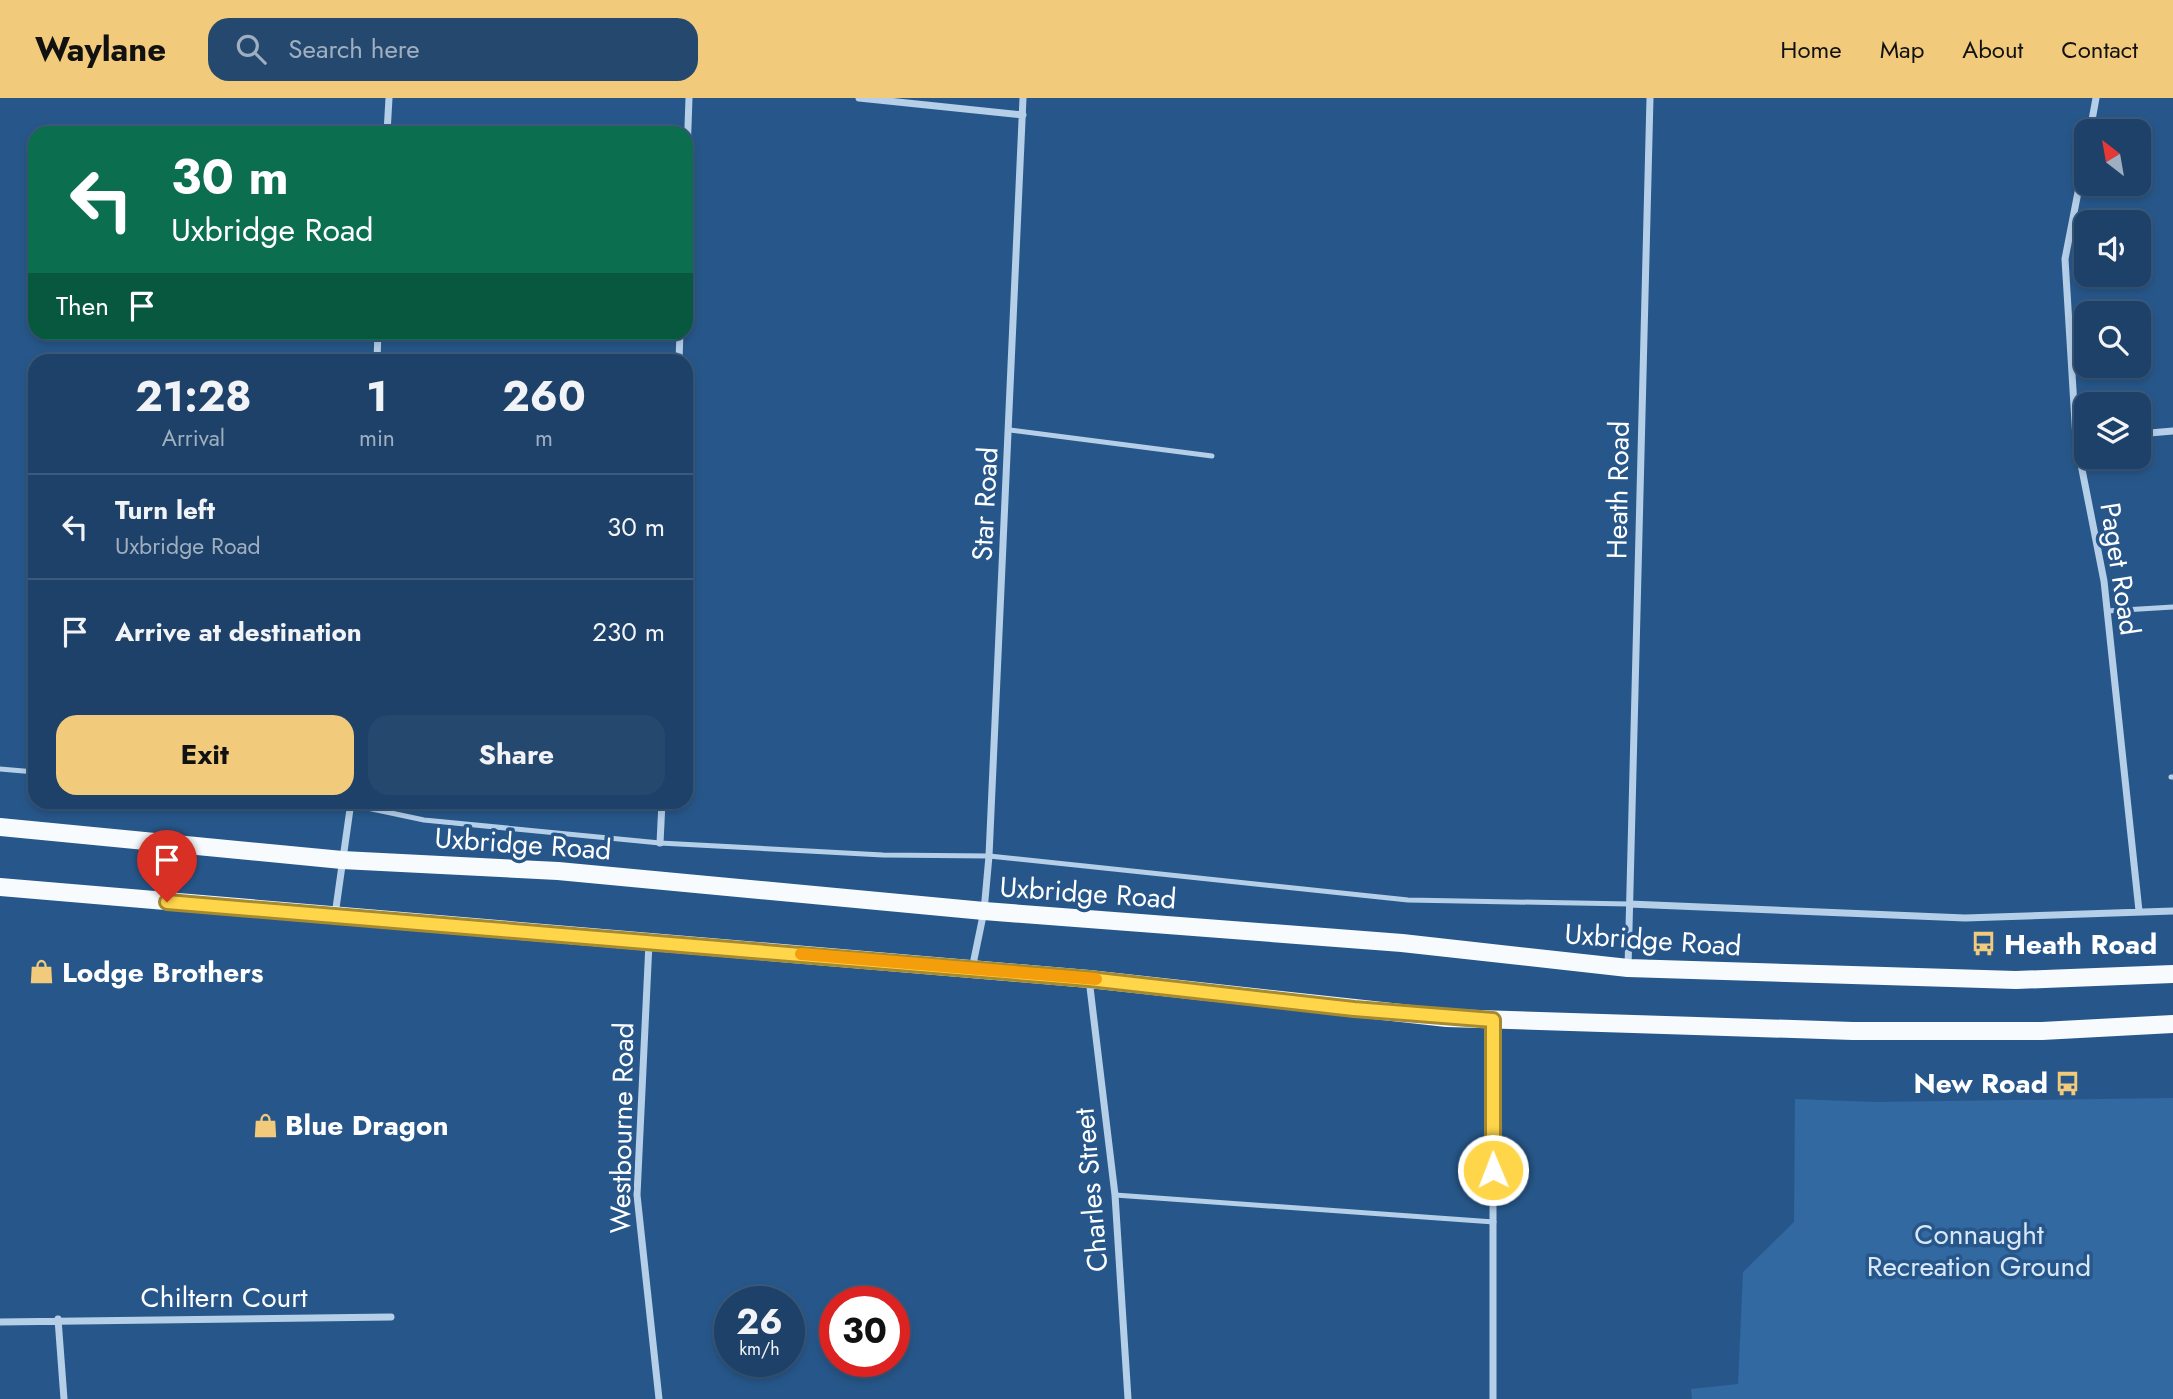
<!DOCTYPE html>
<html lang="en">
<head>
<meta charset="utf-8">
<style>
  :root { --surface:#1d4168; --page:#25486e; --text:#f1f3f6; --muted:#a0afc0; --line:#3b5a7c; --accent:#f1ca7b }
  body { margin:0; font-family:Jost,sans-serif; background:var(--page); color:var(--text); height:100vh; display:flex; flex-direction:column; font-size:26px; white-space:nowrap }
  * { box-sizing:border-box; margin:0 }
  p { font-size:23px; color:var(--muted) }
  .icon { flex:none; width:38px; height:38px; fill:none; stroke:currentColor; stroke-width:2; stroke-linecap:round; stroke-linejoin:round }
  .map { position:relative; flex:1; overflow:hidden }
  .drawer { position:absolute; left:28px; top:256px; width:665px; height:455px; display:flex; flex-direction:column; background:var(--surface); border-radius:21px; box-shadow:0 4px 10px #0003,0 0 0 2px var(--line) }
  .drawer>* { flex:none }
  .guide { position:absolute; left:28px; top:28px; width:665px; height:214px; border-radius:21px; box-shadow:0 4px 10px #0003,0 0 0 2px var(--line); background:#0b6e4f; color:#fff; overflow:hidden }
  .needle { width:46px; rotate:329deg }
  .tools { position:absolute; left:2074px; top:21px; display:grid; gap:14px }
  .tools a { display:grid; place-items:center; width:77px; height:77px; border-radius:14px; background:var(--surface); box-shadow:0 4px 10px #0003,0 0 0 2px var(--line); font-size:35px }
  .speed { position:absolute; left:714px; top:1188px; display:flex; gap:14px; font-size:35px; font-weight:700; text-align:center }
  .speed>* { display:grid; place-content:center; width:91px; height:91px; border-radius:50%; background:var(--surface); box-shadow:0 4px 10px #0003,0 0 0 2px var(--line); line-height:1 }
  .speed small { font-size:18px; font-weight:400 }
  .speed .limit { border:10px solid #d22; background:#fff; color:#111 }
  .pin { position:absolute; display:grid; place-items:center; width:60px; height:60px; color:#fff; margin:-72px -30px; border-radius:50% 50% 50% 0; rotate:-45deg; box-shadow:0 0 7px #0007 }
  .pin .icon { rotate:45deg }
  .me { position:absolute; width:77px; margin:-38px; rotate:359deg; stroke-linejoin:round; filter:drop-shadow(0 0 5px #0008) }
  .turn { display:flex; align-items:center; gap:24px; height:147px; padding:0 28px; font-size:32px }
  .turn .icon { width:91px; height:91px; stroke-width:2.5 }
  .turn b { display:block; font-size:49px; line-height:60px }
  .then { display:flex; align-items:center; height:66px; padding:0 28px; background:#0003; gap:14px; font-size:26px }
  .eta { display:flex; justify-content:space-evenly; align-items:center; height:119px; text-align:center }
  .eta b { font-size:42px; font-weight:700; line-height:49px }
  .cta { display:flex; gap:14px; margin-top:auto; padding:14px 28px }
  .cta a { flex:1; height:80px; border-radius:21px; background:var(--accent); color:#111; font-size:28px; font-weight:700; line-height:80px; text-align:center }
  .cta a+a { background:var(--page); color:var(--text) }
  ul { padding:0; list-style:none }
  li { display:flex; align-items:center; gap:21px; height:105px; padding:0 28px; border-top:2px solid var(--line) }
  li div { flex:1 }
  li b { display:block; font-size:26px }
  li em { font-style:normal }
  header { display:flex; align-items:center; gap:42px; box-sizing:border-box; height:98px; padding:0 35px; background:var(--accent); color:#111 }
  header strong { font-size:33px }
  nav { display:flex; gap:38px; margin-inline-start:auto; font-size:24px }
  .search { width:490px; height:63px; background:var(--page); display:flex; align-items:center; gap:18px; box-sizing:border-box; padding:0 24px; border-radius:21px; color:var(--muted); font-size:26px }
  .map>svg:first-child { display:block }
</style>
</head>
<body>
<header>
<strong>Waylane</strong>
<div class="search"><svg class="icon" aria-label="search" viewBox="0 0 24 24"><circle cx="10" cy="10" r="6"/><path d="M15 15l6 6"/></svg>Search here</div>
<nav><a>Home</a><a>Map</a><a>About</a><a>Contact</a></nav>
</header>
<div class="map">
<svg width="2173" height="1301" viewBox="0 0 2173 1301">
  <rect width="100%" height="100%" fill="#27578a"/>
  <path fill="#3269a1" d="M2173,1000V1301H1692L1691,1291L1738,1286L1743,1174L1794,1124L1795,1001L1875,1004Z"/>
  <g fill="none" stroke-linecap="round" stroke-linejoin="round">
    <path stroke="#b5cfe9" stroke-width="5" d="M1010,332L1212,358
      M2107,513L2173,509
      M0,671L35,674
      M2171,679H2173
      M339,704L424,722L660,745L883,757L989,758L1408,802L1629,806
      M1115,1097L1494,1124"/>
    <path stroke="#b5cfe9" stroke-width="7" d="M859,0L1023,17
      M2090,33L2096,0
      M387,35L389,0
      M2086,53L2065,161L2076,341L2104,483L2139,813
      M686,86L689,0
      M377,262L378,234
      M679,262L680,234
      M2138,336L2173,333
      M660,745L662,704
      M1629,806L1965,820L2173,813
      M335,817L351,704
      M649,845L637,1097L659,1301
      M1628,870L1650,0
      M972,871L984,813L989,758L1023,0
      M1089,881L1115,1097L1128,1301
      M1493,924V1301
      M58,1221L64,1301
      M0,1224L391,1219"/>
    <path stroke="#f8fbfe" stroke-width="18" d="M0,729L342,762L558,773L984,813L1402,845L1628,870L2016,882L2173,876
      M0,789L1089,881L1447,920L1853,933H2042L2173,926"/>
  </g>
  <g fill="none" stroke-linecap="round" stroke-linejoin="round">
    <defs>
      <path id="route" d="M167,804L1089,881L1354,911L1493,922V1072"/>
    </defs>
    <use href="#route" stroke="#a68a30" stroke-width="18"/>
    <use href="#route" stroke="#ffd54a" stroke-width="12"/>
    <path stroke="#f59e0b" stroke-width="12" d="M801,856L1096,881"/>
  </g>
  <defs>
    <symbol id="bus-bare" viewBox="-9 -9 18 18"><path d="M-5-6H5V4H4V6H2V4H-2V6H-4V4H-5ZM-3.5-4V0h7V-4ZM-3.5 1.2v1.5H-2V1.2ZM2 1.2v1.5H3.5V1.2Z" fill="#f1ca7b" stroke="#27578a" stroke-width="2.5" paint-order="stroke"/></symbol>
    <symbol id="shop-bare" viewBox="-9 -9 18 18"><path d="M-5-2.5h2.3a2.7 3.5 0 0 1 5.4 0H5L5.5 6h-11ZM-1.5-2.5h3a1.5 2.3 0 0 0-3 0Z" fill="#f1ca7b" stroke="#27578a" stroke-width="2.5" paint-order="stroke"/></symbol>
  </defs>
  <g fill-rule="evenodd">
    <use href="#bus-bare" x="1966" y="828" width="35" height="35"/>
    <use href="#shop-bare" x="24" y="856" width="35" height="35"/>
    <use href="#bus-bare" x="2050" y="968" width="35" height="35"/>
    <use href="#shop-bare" x="248" y="1010" width="35" height="35"/>
  </g>
  <g text-anchor="middle" dominant-baseline="central" stroke-width="7" stroke-linejoin="round" paint-order="stroke">
    <g font-size="28" fill="#fff" stroke="#27578a">
      <text transform="translate(1618 392) rotate(-89)">Heath Road</text>
      <text transform="translate(985 406) rotate(-87)">Star Road</text>
      <text transform="translate(2120 471) rotate(81)">Paget Road</text>
      <text transform="translate(523 746) rotate(4)">Uxbridge Road</text>
      <text transform="translate(1088 795) rotate(4)">Uxbridge Road</text>
      <text transform="translate(1653 842) rotate(4)">Uxbridge Road</text>
      <text transform="translate(622 1030) rotate(-89)">Westbourne Road</text>
      <text transform="translate(1091 1092) rotate(-95)">Charles Street</text>
      <text x="224" y="1199">Chiltern Court</text>
    </g>
    <g font-size="28" font-weight="bold" fill="#fff" stroke="#27578a" text-anchor="start">
      <text x="2004" y="846">Heath Road</text>
      <text x="62" y="874">Lodge Brothers</text>
      <text x="2048" y="985" text-anchor="end">New Road</text>
      <text x="285" y="1027">Blue Dragon</text>
    </g>
    <g font-size="28" fill="#d9e8f7" stroke="#27578a">
      <text x="1979" y="1136">Connaught<tspan x="1979" dy="32">Recreation Ground</tspan></text>
    </g>
  </g>
</svg>
<div class="tools">
<a><svg class="needle" viewBox="-14 -14 28 28"><path d="M0-13l5 13h-10z" fill="#e53935"/><path d="M0 13l5-13h-10z" fill="#a0afc0"/></svg></a>
<a><svg class="icon" aria-label="sound" viewBox="0 0 24 24"><path d="M4 9h4l5-4v14l-5-4H4zM17 9q2 3 0 6"/></svg></a>
<a><svg class="icon" aria-label="search" viewBox="0 0 24 24"><circle cx="10" cy="10" r="6"/><path d="M15 15l6 6"/></svg></a>
<a><svg class="icon" aria-label="layers" viewBox="0 0 24 24"><path d="M12 4l9 5-9 5-9-5zM3 14l9 5 9-5"/></svg></a>
</div>
<div class="speed"><div>26<small>km/h</small></div><div class="limit">30</div></div>
<div class="pin" style="left:167px;top:804px;background:#d93025"><svg class="icon" aria-label="arrive" viewBox="0 0 24 24"><path d="M6 21V4h12l-3 4 3 4H6"/></svg></div>
<svg class="me" style="left:1493px;top:1072px" viewBox="-20 -20 40 40"><circle r="17" fill="#ffd54a" stroke="#fff" stroke-width="3"/><path d="M0-11L8 9 0 5-8 9z" fill="#fff"/></svg>
<div class="guide">
<div class="turn"><svg class="icon" aria-label="left" viewBox="0 0 24 24"><path d="M17 20v-9H6M10 6l-5 5 5 5"/></svg><div><b>30 m</b>Uxbridge Road</div></div>
<div class="then">Then<svg class="icon" aria-label="arrive" viewBox="0 0 24 24"><path d="M6 21V4h12l-3 4 3 4H6"/></svg></div>
</div>
<section class="drawer">
<div class="eta">
<div><b>21:28</b><p>Arrival</p></div>
<div><b>1</b><p>min</p></div>
<div><b>260</b><p>m</p></div>
</div>
<ul>
<li><svg class="icon" aria-label="left" viewBox="0 0 24 24"><path d="M17 20v-9H6M10 6l-5 5 5 5"/></svg><div><b>Turn left</b><p>Uxbridge Road</p></div><em>30 m</em></li>
<li><svg class="icon" aria-label="arrive" viewBox="0 0 24 24"><path d="M6 21V4h12l-3 4 3 4H6"/></svg><div><b>Arrive at destination</b></div><em>230 m</em></li>
</ul>
<div class="cta"><a>Exit</a><a>Share</a></div>
</section>
</div>
</body>
</html>
